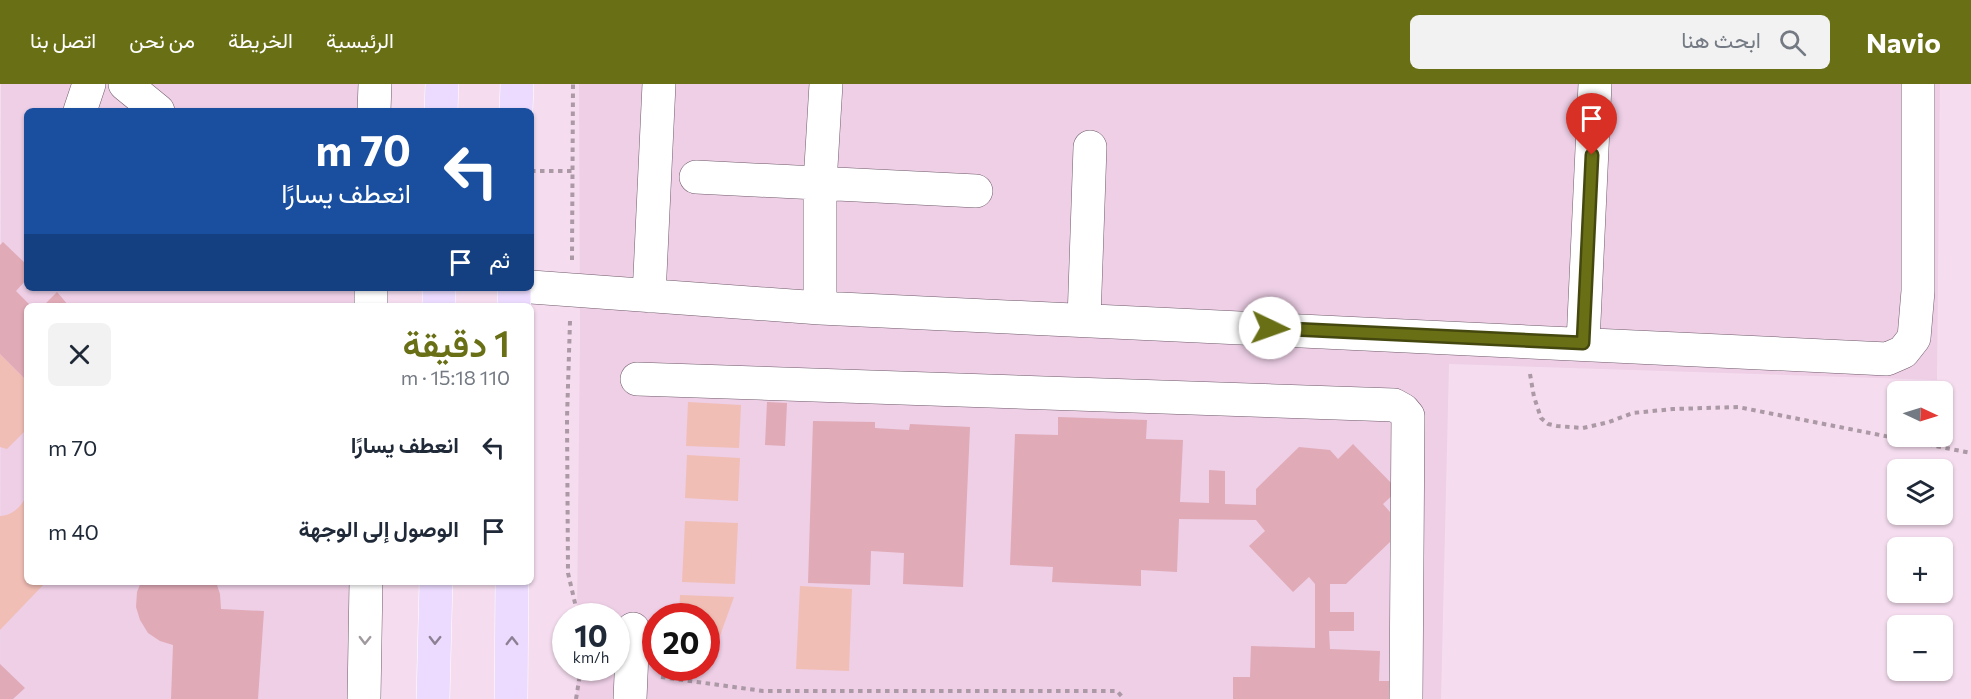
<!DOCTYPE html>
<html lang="ar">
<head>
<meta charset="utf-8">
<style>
  :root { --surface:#fff; --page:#f2f2f3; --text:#1f2937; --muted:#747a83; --accent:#696f15 }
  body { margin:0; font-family:Commissioner,Vazirmatn,sans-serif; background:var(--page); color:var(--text); direction:rtl; height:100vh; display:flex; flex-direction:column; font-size:22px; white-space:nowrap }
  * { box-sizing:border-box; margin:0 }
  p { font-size:20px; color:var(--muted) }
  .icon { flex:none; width:33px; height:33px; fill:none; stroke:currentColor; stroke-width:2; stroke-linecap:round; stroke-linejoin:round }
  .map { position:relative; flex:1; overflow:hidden; direction:ltr }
  .details { position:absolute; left:24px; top:219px; width:510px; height:282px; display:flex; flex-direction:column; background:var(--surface); border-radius:9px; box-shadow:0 2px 4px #0004; direction:rtl }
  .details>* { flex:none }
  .hud { position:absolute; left:24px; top:24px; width:510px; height:183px; border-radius:9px; box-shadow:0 2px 4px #0004; direction:rtl; background:#1a4fa0; color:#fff; overflow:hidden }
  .needle { width:39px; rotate:94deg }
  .buttons { position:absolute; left:1887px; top:297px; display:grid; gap:12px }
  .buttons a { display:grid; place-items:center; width:66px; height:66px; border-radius:9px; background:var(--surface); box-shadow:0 2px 4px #0004; font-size:30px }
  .speed { position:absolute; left:552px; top:519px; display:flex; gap:12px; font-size:30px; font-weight:700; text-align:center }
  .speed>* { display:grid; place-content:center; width:78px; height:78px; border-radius:50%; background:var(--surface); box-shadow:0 2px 4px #0004; line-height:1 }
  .speed small { font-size:15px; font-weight:400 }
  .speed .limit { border:9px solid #d22; background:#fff; color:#111 }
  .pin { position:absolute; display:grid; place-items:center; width:51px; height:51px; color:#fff; margin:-62px -26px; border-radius:50% 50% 50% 0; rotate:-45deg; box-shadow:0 0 6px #0007 }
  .pin .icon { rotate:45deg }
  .me { position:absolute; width:66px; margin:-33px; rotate:93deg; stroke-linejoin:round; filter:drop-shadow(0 0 4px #0008) }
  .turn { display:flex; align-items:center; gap:21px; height:126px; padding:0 24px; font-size:27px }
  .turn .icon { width:78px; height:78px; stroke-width:2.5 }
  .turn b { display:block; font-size:42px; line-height:51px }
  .then { display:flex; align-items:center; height:57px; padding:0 24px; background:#0003; gap:12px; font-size:22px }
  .round { display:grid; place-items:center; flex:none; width:63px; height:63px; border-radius:9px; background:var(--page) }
  .headline { display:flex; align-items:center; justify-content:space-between; height:102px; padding:0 24px }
  h1 { font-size:36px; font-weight:600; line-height:45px; color:var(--accent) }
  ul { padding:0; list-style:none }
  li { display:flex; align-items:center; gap:18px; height:84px; padding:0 24px }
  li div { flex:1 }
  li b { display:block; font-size:22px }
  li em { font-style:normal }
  header { display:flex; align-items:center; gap:36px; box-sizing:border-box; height:84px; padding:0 30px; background:var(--accent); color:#fff }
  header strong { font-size:28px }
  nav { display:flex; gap:33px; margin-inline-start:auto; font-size:21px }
  .search { width:420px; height:54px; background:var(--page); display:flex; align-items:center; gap:15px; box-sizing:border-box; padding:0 21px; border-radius:9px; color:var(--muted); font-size:22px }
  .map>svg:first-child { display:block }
</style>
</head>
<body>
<header>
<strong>Navio</strong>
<div class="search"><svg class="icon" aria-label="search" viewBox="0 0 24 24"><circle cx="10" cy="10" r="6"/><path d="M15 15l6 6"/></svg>ابحث هنا</div>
<nav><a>الرئيسية</a><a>الخريطة</a><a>من نحن</a><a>اتصل بنا</a></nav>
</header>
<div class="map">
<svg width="1971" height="615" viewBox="0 0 1971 615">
  <rect width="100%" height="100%" fill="#f5ddef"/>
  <path fill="#eecfe6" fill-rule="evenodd" d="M1,0H367L366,27H27V204H362L361,222H27V498H355L352,615H0Z
    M579,0H1940L1937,296L1449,280L1441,615H576L577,584H616V532H577L580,252ZM656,532H706V584H656Z"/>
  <path fill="#f1beb5" d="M0,270L27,297V345L7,365L0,363Z
    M688,318L741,321L739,364L686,362Z
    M687,371L740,374L738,417L685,414Z
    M27,410V498H46L0,546V432C14,431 22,422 27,410Z
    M685,437L738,439L735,500L682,498Z
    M800,502L852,505L849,587L796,585Z
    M680,511L734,513L709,582H707L706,532H679Z"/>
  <path fill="#e0aab7" d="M3,158L27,181V195L16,207L31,222H27V291L24,294L0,270V161Z
    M57,208L69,222H43Z
    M767,318L787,319L785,362L765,361Z
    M1058,333L1147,336L1146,355L1183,356L1180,418L1209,419V386L1225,387V420L1256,421V405L1299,363L1330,366L1338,375L1353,360L1398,406L1383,420L1390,428V458L1346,500H1330V528H1354V547H1329L1330,565L1380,567L1379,597H1392V615H1233V593H1250L1251,562L1315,564V500L1309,493L1293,508L1249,462L1265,447L1256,436L1179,435L1177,488L1141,486V502L1052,498L1053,483L1010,481L1015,350L1058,351Z
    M813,337L875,338V344L909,346L910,340L970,343L963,503L903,500L904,469L871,467L870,501L808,499Z
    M141,498H216L220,510L221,525L264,527L258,615H171L173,561L160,557L148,549L140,536L136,523L137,508Z
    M0,580L25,604L13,615H0Z"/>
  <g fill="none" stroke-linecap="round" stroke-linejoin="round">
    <defs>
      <path id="minor" d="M125,0L158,27
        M80,27L89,0
        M374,27L375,0
        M696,93L976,107
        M531,203L820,224L1887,275L1903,268L1914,254L1918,207V0
        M649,212L659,0
        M371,222V204
        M820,224V99L826,0
        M1084,236L1090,63
        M1583,259L1595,0
        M637,295L1394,321L1403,326L1408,332L1406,615
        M364,615L366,498
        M630,615L633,545"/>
      <path id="major" d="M441,27L442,0
        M516,27L517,0
        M439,222V204
        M514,222V204
        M433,615L436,498
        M511,615L512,498"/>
    </defs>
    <use href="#minor" stroke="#6f5a6a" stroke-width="34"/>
    <use href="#major" stroke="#fff" stroke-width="34"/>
    <path stroke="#ab99a6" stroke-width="4" stroke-dasharray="4.5 4.5" stroke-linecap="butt" d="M531,87H572
      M572,176L573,0
      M570,237L567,334L568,489L578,532
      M1530,290L1534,313L1541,334L1548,340L1557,342L1583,344L1609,338L1633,329L1673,325L1738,323L1971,369
      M661,593L763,607H1117L1124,615
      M576,615L581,584"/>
    <use href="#minor" stroke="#fff" stroke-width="33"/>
    <use href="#major" stroke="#ecdbfe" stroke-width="33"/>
  </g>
  <defs><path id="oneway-chevron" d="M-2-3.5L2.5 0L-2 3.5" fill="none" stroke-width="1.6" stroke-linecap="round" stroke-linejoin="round" transform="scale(1.5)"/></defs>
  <use stroke="#a09a9e" href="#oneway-chevron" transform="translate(365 556) rotate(91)"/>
  <g stroke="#8d8094">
    <use href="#oneway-chevron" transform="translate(435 556) rotate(91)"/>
    <use href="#oneway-chevron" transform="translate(512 557) rotate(-90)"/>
  </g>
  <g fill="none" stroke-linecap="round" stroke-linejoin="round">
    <defs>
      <path id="route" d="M1270,244L1583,259L1592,71"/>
    </defs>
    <use href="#route" stroke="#44480e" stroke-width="15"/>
    <use href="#route" stroke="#696f15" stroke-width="10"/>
  </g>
</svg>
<div class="buttons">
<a><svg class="needle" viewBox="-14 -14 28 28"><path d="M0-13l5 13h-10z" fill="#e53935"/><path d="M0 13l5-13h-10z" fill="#747a83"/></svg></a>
<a><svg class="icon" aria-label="layers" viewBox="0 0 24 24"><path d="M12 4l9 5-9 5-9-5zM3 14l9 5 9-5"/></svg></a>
<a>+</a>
<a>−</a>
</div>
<div class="speed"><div>10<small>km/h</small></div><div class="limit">20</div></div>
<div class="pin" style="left:1592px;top:71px;background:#d93025"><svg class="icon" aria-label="arrive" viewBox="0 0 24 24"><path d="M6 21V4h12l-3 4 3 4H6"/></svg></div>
<svg class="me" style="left:1270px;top:244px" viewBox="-20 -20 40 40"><circle r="19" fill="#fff"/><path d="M0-13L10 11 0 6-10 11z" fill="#696f15"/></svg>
<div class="hud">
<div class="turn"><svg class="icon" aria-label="left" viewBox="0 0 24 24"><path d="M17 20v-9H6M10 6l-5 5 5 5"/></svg><div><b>70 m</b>انعطف يسارًا</div></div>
<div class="then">ثم<svg class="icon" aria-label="arrive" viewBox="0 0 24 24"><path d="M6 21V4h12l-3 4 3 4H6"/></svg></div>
</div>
<section class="details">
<div class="headline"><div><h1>1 دقيقة</h1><p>110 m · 15:18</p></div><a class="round"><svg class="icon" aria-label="close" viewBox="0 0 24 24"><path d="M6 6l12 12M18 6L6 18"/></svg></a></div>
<ul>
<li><svg class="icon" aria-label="left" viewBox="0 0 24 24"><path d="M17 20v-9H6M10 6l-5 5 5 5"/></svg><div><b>انعطف يسارًا</b></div><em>70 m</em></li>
<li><svg class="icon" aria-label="arrive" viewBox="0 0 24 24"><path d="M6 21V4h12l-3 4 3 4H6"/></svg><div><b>الوصول إلى الوجهة</b></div><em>40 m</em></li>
</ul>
</section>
</div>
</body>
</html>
